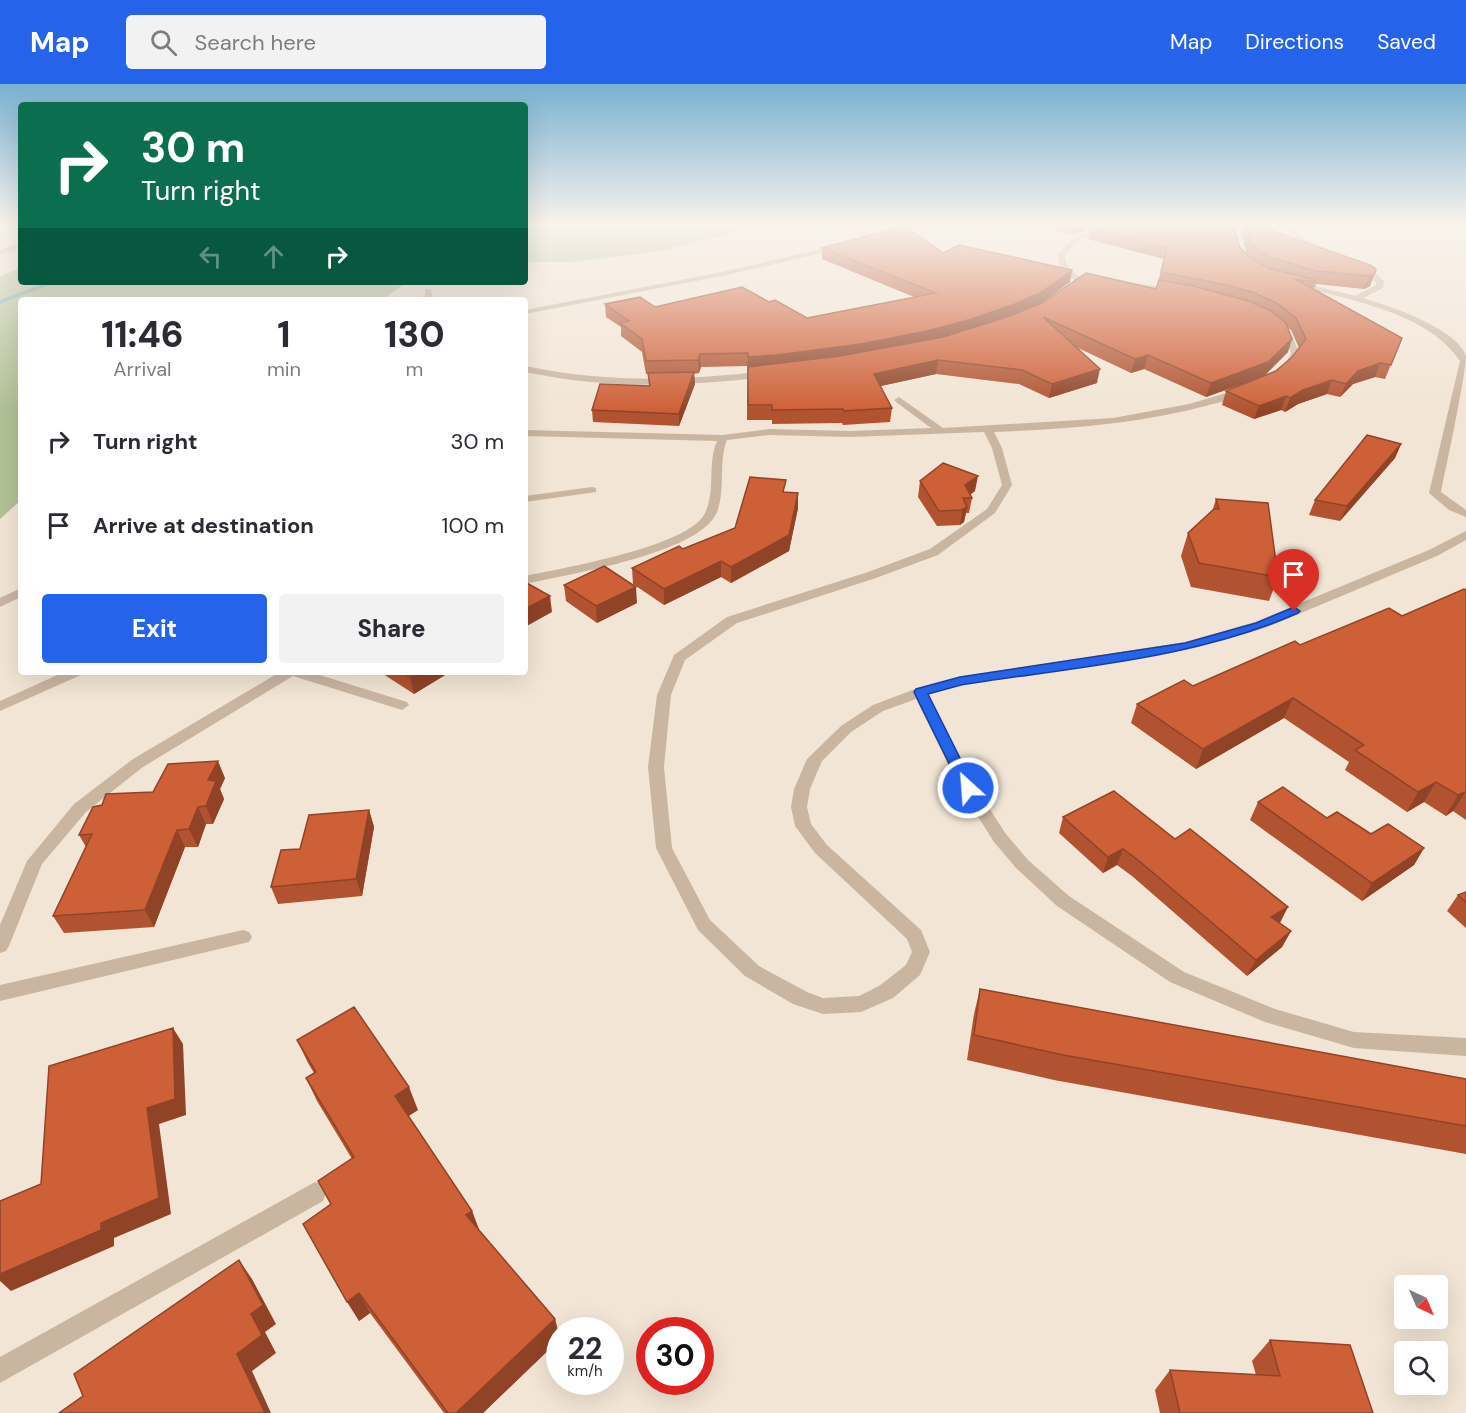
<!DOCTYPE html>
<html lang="en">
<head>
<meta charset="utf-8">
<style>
  :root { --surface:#fff; --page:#f2f2f3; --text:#2b2b33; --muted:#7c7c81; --accent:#2563eb }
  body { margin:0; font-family:"DM Sans",sans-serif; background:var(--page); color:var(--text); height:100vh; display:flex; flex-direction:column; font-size:22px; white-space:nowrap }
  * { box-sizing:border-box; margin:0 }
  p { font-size:20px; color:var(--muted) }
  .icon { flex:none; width:33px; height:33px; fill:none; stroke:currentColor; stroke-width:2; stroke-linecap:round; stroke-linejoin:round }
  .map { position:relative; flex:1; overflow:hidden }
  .side { position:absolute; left:18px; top:213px; width:510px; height:378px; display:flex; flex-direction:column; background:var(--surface); border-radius:6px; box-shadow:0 6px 24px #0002 }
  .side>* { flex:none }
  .guide { position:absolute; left:18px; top:18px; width:510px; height:183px; border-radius:6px; box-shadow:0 6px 24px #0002; background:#0b6e4f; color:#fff; overflow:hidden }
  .needle { width:39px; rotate:136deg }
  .controls { position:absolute; left:1394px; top:1191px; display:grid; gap:12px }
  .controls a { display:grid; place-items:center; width:54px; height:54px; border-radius:6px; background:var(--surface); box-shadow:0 6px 24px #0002; font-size:30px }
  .speed { position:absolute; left:546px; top:1233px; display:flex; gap:12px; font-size:30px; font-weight:700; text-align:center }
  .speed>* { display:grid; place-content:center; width:78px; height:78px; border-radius:50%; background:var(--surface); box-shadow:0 6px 24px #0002; line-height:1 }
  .speed small { font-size:15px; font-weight:400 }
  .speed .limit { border:9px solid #d22; background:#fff; color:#111 }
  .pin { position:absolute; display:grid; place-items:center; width:51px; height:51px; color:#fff; margin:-62px -26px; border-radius:50% 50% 50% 0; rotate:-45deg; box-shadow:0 0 6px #0007 }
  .pin .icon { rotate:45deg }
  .me { position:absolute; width:66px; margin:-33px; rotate:334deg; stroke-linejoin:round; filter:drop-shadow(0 0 4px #0008) }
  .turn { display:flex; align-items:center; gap:21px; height:126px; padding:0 24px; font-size:27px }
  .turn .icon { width:78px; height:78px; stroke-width:2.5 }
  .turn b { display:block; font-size:42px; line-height:51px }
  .lanes { display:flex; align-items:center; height:57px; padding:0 24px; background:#0003; justify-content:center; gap:30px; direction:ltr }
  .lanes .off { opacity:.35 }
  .eta { display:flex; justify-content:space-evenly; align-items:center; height:102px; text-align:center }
  .eta b { font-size:36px; font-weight:800; line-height:42px }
  .cta { display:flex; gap:12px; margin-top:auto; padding:12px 24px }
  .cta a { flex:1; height:69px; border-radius:6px; background:var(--accent); color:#fff; font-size:24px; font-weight:800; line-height:69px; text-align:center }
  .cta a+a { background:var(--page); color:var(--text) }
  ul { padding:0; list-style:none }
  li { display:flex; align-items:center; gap:18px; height:84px; padding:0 24px }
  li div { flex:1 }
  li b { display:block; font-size:22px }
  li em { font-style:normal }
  header { display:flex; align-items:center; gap:36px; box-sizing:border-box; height:84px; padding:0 30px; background:var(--accent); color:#fff }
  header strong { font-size:28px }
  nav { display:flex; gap:33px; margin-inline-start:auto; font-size:21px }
  .search { width:420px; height:54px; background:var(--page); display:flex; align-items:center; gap:15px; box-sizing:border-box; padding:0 21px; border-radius:6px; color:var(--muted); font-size:22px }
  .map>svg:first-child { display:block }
</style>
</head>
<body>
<header>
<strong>Map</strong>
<div class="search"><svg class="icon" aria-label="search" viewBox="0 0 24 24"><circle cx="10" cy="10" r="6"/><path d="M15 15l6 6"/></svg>Search here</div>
<nav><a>Map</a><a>Directions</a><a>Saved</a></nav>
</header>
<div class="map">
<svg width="1466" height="1329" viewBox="0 0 1466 1329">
  <rect width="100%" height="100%" fill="#f2e5d5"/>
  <path fill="#b1c295" d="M525,141H765L660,167L573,178H525Z
    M21,183V198H382L403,201L383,215L374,216H21V416L0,435V193Z"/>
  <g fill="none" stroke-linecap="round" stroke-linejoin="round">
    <path fill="#73acb1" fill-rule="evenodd" d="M48,198H56L0,220V216Z"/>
    <path fill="#cab5a1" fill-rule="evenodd" d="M1105,141H1115L1079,156L1065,170C1065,185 1075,188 1085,197L1074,210H1068L1067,208L1076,197C1065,190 1057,184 1058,170L1074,153Z
      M1284,141H1291L1304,154L1324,166L1317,168L1298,158Z
      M21,159V164L0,171V166Z
      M842,160L845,164L722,192L525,230V226L722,188Z
      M1353,180C1365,180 1376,189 1384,197L1383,204L1363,214C1388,221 1458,245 1466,272C1466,290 1446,384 1441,408L1466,426V433L1449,426L1429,409L1460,277C1433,237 1377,222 1333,211C1320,207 1303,206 1293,199L1297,197L1355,212L1376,201V198L1353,184Z
      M1126,198L1176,205L1180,207L1176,209L1123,202L1122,200Z
      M425,205H431L433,216H425Z
      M1281,240L1293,253L1299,269L1294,280L1279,290L1274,287L1287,277L1291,269L1285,253L1277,243Z
      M525,282C605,299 686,297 767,287L772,290L767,293C686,303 605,305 525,288Z
      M1240,305L1248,307C1238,315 1221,318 1209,321C1139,340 1067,345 994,348L1002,364L1012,401L995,429L938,471L876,494L737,539L685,576L671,611L664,683L672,764L710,836L759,882L807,908L823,914L859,912L879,902L906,881L912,868L907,855L815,769L795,742L791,723L794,705L807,675L841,642L873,621L915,605L960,593L1185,558L1255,538L1429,466L1466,447V456L1437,472L1265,544L1186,566L961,601L928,610L975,703L1006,750L1028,776L1069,812L1184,888L1275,925L1354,948L1466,954V972L1354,964L1265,938L1170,898L1057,822L1016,784L994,758L960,704L916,615L883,627L851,648L822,677L810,705L807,723L811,740L827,761L921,846L930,868L920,891L893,914L861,928L823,930L793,920L745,892L698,846L656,764L648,683L657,611L674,571L727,533L868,488L930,465L987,425L1002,401L992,364L984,348L850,353L769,351L727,356C718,379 726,405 717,428C700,470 568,490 525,500V492C562,484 689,463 705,429C716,407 707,380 717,357L525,352V346L723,351L769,345L850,347L931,344L896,318L894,316L899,313L943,344L1113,334L1189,320Z
      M592,403L596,404V408L525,418V412Z
      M21,504V513L0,523V514Z
      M64,588H83L81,591L0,627V617Z
      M280,588H310L407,618L409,621L402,626L293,592L143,683L86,728L42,780L9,862L6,867L0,869V841L27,777L74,720L133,675Z
      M243,846L249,848L252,853L249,858L0,917V901Z
      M315,1098L323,1101L326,1109L323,1117L0,1299V1273Z"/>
  </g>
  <path fill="#b15330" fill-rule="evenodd" d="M1040,141H1283V143L1259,142L1370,181V202L1364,205L1316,200L1314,205L1402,254L1385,295L1375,293L1353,300L1340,313L1327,310L1298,320L1285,328L1281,326L1254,335L1222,321L1226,307L1251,297L1206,313L1144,285L1131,289L1076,263L1097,299L1049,314L1019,300L936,290L880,302L892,324L890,338L843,341L842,339L772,340V336H747V282L701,283L699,289L694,290L695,300L679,342L593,338L592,326L649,302L648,290H646L642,268L621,252V243L606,233L605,220L655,223L769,218L807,234L914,213L822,175V164L943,169L1072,186L1070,198L1039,221L1156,205L1164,175L1088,155L1090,144L1074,151ZM1233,141L1243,142L1241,148L1247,172L1240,163ZM1287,243L1291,246L1299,264L1292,273L1276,287L1265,291L1288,268Z
    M1294,141H1347L1346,145L1296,143Z
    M1401,360L1395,374L1340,437L1309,431L1315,416Z
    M920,397L975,407L970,411L972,414L969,429H966L964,438L960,441L937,442L918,413Z
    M786,408L798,409V424L789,467L731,499L721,493L664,521L633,500L632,484L735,444Z
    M1216,415L1278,493L1269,517L1191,503L1181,472L1188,449L1212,428Z
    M564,501L637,519L597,539L566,517Z
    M1466,506V736L1453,727L1446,732L1424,718L1407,728L1345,686L1349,678L1284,634L1196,685L1131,639L1137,620L1193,602L1300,561L1402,532Z
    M380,588H450L414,610Z
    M225,694L220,705L224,715L213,740H206L198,763H185L154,843L64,849L53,832L86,763L79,751L102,721L153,708Z
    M1258,718L1327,734L1371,750L1424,764L1414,781L1362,817L1250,736Z
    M369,726L374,743L362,812L278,820L271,803L300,765Z
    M1063,733L1279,839L1291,847L1282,863L1247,892L1132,792L1117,781L1103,789L1059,749Z
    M1466,808V844L1447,827L1458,811Z
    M980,905L1466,995V1070L1054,996L967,976L974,930Z
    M297,956L418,1026L408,1032L472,1127L479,1146L555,1235L560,1255L483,1329H444L370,1229L359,1237L331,1121L318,1097L352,1075L317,1017L306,994L314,989L308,979Z
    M1270,1256L1373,1329H1160L1155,1306L1170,1286L1256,1291L1252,1277Z"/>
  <path fill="#904327" d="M1076,141H1099L1074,151Z
    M1072,186L1070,198L1038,221L1013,233L926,260L747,286L748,273Z
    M1375,189L1370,202L1364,205L1369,192Z
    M1292,255L1288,268L1264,292L1206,313L1211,299Z
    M700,270L701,283L699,289L698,276Z
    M1148,271L1144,285L1131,289L1135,275Z
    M938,276L936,290L872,304L874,290Z
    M1380,279L1375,293L1353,300L1340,313L1346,300L1358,287Z
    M1100,285L1097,299L1049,314L1052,300Z
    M694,288L695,300L679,342V330Z
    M1332,296L1327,310L1298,320L1285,328L1290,314L1303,306Z
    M1286,312L1281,326L1254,335L1259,322Z
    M1401,360L1395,374L1340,437L1347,422Z
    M978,392L975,407L965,414V401Z
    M798,409V424L789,467L731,499V483Z
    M967,423L964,438L960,441L962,426Z
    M721,477V493L664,521V505Z
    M636,503L637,519L597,539L596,522Z
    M550,512L552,528L525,543V525Z
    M419,588H450L414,610L410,593Z
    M1293,614L1284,634L1196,685L1203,665Z
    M218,677L225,694L220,705L224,715L213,740L206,722L208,696Z
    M1436,698L1424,718L1407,728L1418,708Z
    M1466,707L1453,727L1446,732L1458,711Z
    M198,723L206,740L198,763L189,745Z
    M369,726L374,743L362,812L356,795Z
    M177,746L185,763L154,843L145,826Z
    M1424,764L1414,781L1362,817L1372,799Z
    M1123,765L1117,781L1103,789L1108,773Z
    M1288,823L1280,839L1271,833Z
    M1291,847L1282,863L1247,892L1256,876Z
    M173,944L183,960L186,1031L159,1040L171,1130L114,1154V1162L11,1207L0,1197V1190L101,1139L147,1024Z
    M409,1003L418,1026L404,1035L395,1012Z
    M472,1127L480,1148L466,1131Z
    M239,1176L252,1195L276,1240L265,1248L276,1269L252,1287L271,1329H265L237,1270L251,1230Z
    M359,1209L370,1229L359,1237L347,1218Z
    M555,1235L560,1255L483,1329H456Z"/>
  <path fill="#ce6038" stroke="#904327" stroke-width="1.5" d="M1097,141H1233L1240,163L1251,175L1271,185L1312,195L1317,198L1295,195L1402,254L1391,281L1380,279L1358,287L1346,300L1332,296L1303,306L1290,314L1286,312L1259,322L1226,307L1276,287L1292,273L1306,255L1296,234L1278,220L1255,209L1227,201L1161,188L1167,164L1091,143Z
    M1245,141H1256L1370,181L1376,185L1375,189L1369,192L1316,187L1270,173L1251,161Z
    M905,142L943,169L959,161L1072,186L1040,209L1015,220L972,235L927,247L861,260L777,271L748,273V269L700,270L698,276L646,277L642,255L620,239L629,237L605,220L640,213L655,223L742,203L769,218L775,216L807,234L936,209L822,164Z
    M1086,189L1156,205L1159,196L1193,202L1249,217L1271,227L1286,239L1292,255L1268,278L1211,299L1148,271L1135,275L1043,233L1100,285L1052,300L1022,286L938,276L874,290L892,324L844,327L843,325L772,326V321H748V283L840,272L943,253L1010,232L1042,219Z
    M694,288L679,330L592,326L600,300L650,302L648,289Z
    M1367,351L1401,360L1347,422L1315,416Z
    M943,379L978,392L965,401L972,414H963L967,423L962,426L939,427L920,397Z
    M750,393L786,396L783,408L798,409L789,451L731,483L721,477L664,505L632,484L679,462L683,465L735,444Z
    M1216,415L1268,419L1278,493L1199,479L1188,449L1214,425H1219Z
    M604,482L636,503L596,522L564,501Z
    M525,498L550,512L525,525Z
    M1464,505L1466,506V708L1458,711L1436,698L1418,708L1355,666L1364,661L1293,614L1203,665L1137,620L1184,596L1193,602L1295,557L1300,561L1389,524L1402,532Z
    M402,588H419L410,593Z
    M218,677L208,696L216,697L206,722L198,723L189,745L177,746L145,826L53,832L92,750L79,751L93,723L102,721L106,710L153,708L168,680Z
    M1283,703L1327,734L1337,728L1371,750L1388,740L1424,764L1372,799L1258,718Z
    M1114,707L1175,755L1190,745L1288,823L1271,833L1291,847L1256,876L1138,776L1123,765L1108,773L1063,733Z
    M369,726L356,795L271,803L281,766L300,765L309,731Z
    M1466,808V818L1458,811Z
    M980,905L1466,995V1042L1063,971L974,951Z
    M354,923L409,1003L395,1012L472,1127L466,1131L555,1235L456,1329H448L359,1209L347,1218L303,1140L331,1120L318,1097L354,1073L306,994L316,988L297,956Z
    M173,944L175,1015L147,1024L159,1114L101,1139V1146L0,1190V1117L41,1100L49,982Z
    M239,1176L263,1221L251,1230L262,1251L237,1270L265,1329H59L83,1312L74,1290Z
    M1270,1256L1350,1261L1373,1329H1180L1170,1286L1280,1292Z"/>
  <linearGradient id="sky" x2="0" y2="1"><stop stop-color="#79b1d2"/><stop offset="0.43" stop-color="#f9f3ec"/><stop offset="1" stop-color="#f9f3ec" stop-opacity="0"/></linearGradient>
  <rect width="1466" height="327" fill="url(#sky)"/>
  <path fill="#2563eb" stroke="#184099" stroke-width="1.5" d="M1294,523L1300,527L1298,529C1194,575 1073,583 961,601L928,610L975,704L968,709L961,704L914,608L916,605L960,593L1185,559L1256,539Z"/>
</svg>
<div class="controls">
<a><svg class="needle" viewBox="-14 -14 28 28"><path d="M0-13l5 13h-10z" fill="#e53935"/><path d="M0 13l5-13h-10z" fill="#7c7c81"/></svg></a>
<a><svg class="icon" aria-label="search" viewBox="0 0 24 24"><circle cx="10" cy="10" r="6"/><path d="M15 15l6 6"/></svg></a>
</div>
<div class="speed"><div>22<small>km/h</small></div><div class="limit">30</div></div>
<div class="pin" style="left:1294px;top:527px;background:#d93025"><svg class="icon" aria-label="arrive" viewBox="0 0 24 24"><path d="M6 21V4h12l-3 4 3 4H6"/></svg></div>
<svg class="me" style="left:968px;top:704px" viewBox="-20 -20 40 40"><circle r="17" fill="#2563eb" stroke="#fff" stroke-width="3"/><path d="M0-11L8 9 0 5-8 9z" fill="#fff"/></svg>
<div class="guide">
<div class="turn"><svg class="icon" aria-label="right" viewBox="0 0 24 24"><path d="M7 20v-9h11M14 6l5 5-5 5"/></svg><div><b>30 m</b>Turn right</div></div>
<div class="lanes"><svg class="icon off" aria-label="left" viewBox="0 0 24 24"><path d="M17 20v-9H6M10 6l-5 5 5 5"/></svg><svg class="icon off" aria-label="ahead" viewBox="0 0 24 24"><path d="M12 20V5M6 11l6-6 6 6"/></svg><svg class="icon" aria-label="right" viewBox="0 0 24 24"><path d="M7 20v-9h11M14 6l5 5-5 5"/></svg></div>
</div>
<section class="side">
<div class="eta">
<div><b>11:46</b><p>Arrival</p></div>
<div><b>1</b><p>min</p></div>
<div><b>130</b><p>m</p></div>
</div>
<ul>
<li><svg class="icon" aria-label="right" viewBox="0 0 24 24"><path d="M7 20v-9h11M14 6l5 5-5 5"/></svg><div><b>Turn right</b></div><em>30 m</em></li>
<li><svg class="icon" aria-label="arrive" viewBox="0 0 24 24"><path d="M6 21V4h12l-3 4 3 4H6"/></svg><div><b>Arrive at destination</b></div><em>100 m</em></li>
</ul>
<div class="cta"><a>Exit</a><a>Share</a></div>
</section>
</div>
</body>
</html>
